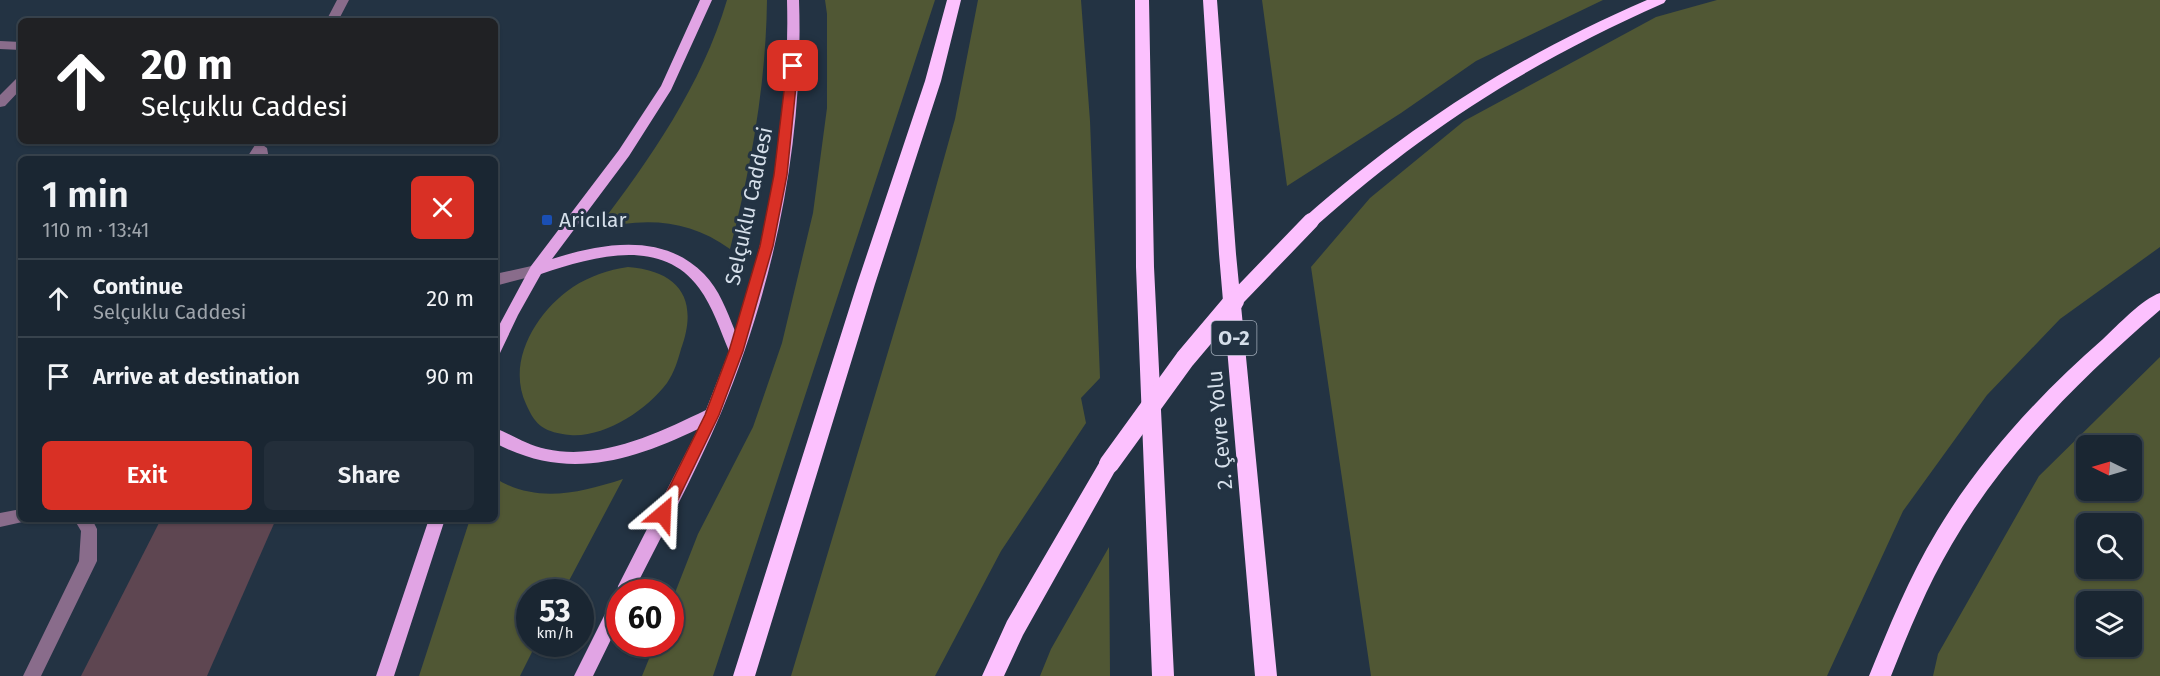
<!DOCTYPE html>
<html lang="en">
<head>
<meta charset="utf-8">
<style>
  :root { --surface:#1a2632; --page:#232e3a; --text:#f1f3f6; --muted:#9fa5ac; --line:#38434d; --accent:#d93025 }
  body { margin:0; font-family:"Fira Sans",sans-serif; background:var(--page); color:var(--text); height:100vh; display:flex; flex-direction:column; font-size:22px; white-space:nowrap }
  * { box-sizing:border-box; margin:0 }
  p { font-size:20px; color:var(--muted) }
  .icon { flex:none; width:33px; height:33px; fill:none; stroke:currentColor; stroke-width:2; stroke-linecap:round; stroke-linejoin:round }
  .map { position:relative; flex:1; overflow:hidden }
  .sheet { position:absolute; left:18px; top:156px; width:480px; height:366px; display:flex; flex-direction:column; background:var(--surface); border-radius:9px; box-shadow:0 2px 4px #0004,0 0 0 2px var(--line) }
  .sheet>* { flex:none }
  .banner { position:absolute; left:18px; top:18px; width:480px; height:126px; border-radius:9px; box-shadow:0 2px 4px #0004,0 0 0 2px var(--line); background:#202124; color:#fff; overflow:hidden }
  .needle { width:39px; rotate:275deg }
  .controls { position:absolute; left:2076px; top:435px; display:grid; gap:12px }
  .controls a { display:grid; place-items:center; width:66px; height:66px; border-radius:9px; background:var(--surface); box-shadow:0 2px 4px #0004,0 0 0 2px var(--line); font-size:30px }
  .speed { position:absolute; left:516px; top:579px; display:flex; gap:12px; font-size:30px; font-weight:700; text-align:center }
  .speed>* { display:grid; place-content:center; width:78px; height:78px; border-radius:50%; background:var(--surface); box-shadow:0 2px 4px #0004,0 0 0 2px var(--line); line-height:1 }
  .speed small { font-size:15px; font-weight:400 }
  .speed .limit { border:9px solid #d22; background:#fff; color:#111 }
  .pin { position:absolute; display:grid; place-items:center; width:51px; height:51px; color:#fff; margin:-26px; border-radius:12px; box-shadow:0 3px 9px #0006 }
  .me { position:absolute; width:66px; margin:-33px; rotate:26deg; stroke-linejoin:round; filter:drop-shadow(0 0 4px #0008) }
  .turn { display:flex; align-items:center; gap:21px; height:126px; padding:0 24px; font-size:27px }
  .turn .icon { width:78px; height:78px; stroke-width:2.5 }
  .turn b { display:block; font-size:42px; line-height:51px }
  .round { display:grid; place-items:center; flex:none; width:63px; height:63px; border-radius:9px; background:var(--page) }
  .head { display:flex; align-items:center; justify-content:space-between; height:102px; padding:0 24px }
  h1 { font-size:36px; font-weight:600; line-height:45px }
  .cta { display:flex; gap:12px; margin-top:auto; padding:12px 24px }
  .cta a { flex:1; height:69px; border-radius:9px; background:var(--accent); color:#fff; font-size:24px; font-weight:600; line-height:69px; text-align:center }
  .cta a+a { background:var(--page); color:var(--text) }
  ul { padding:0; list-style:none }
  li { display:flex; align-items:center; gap:18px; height:78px; padding:0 24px; border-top:2px solid var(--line) }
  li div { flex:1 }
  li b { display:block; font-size:22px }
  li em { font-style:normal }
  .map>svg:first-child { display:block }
</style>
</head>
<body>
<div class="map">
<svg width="2160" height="676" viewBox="0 0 2160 676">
  <rect width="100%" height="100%" fill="#233343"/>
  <path fill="#505734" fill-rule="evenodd" d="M727,0H767C766,85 751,167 730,249C689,219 645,217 597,229C650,159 702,85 727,0Z
    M825,0H935L713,676H642L655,644H670L671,603L698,534L753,427L782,343L813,213L827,108V14Z
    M978,0H1081L1090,121L1100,378L1081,398L1086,423L1001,551L935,676H791L917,255L955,119Z
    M1262,0H1603L1476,61L1401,113L1287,186Z
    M1717,0H2160V247L2060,319L1987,395L1903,511L1827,676H1371L1311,267L1370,198L1464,121L1656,17Z
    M628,267C680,271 699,300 681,349C678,360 674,373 667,383C647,410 604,438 570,435C545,432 536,427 526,404C506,361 537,311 573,287C590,276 608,270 628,267Z
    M2160,357V676H1933L1938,654L2039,476ZM2086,446H2132V490H2086ZM2086,524H2132V568H2086ZM2086,602H2132V646H2086Z
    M495,478C535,504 580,493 623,479L563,592H530V644H536L520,676H419L470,519H495Z
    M1109,547L1110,676H1040L1051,649Z"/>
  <path fill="#5e4651" d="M161,519H276L207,676H81Z"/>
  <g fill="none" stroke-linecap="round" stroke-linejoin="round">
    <path fill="#896c8b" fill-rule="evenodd" d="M337,0H349L338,21H326Z
      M0,41L21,42V50L0,49Z
      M21,77V89L5,106L0,107V95L17,78Z
      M260,143L267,148L269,159H246L255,145Z
      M536,265L541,266L543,270L541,274L495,286V274Z
      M21,509V519H28L27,521L0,527V513Z
      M74,519H92L97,529V561L41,676H23L79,561L81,531Z"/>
    <path fill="#e1a4e4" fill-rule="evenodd" d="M700,0H712L671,90L629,156L552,259C602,243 663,232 704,274C719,289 727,311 735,331C771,224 790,112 787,0H799C804,140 775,283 721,413C695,474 663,533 633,592H620V621L593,676H574L614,596L617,595L618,586L698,429C629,462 566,481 495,443V428C513,435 527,445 546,449C601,461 658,433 706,410L729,351C720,330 713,307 699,288C661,236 592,257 541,274L518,315L500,353L495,355V333L531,266L619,150L661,86Z
      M429,519H445L394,676H376Z"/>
    <path fill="#fcc1fe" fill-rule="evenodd" d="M947,0H961L941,81L875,284L755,676H733L857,284L925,81Z
      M1135,0H1149L1154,267L1174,676H1152L1136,267Z
      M1203,0H1217L1236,254L1277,676H1255L1219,254Z
      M1647,0H1666L1664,3C1532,61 1425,129 1317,225L1311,227L1305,225L1303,221L1305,217C1410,125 1519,55 1647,0Z
      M2160,293V310C2081,378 2005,453 1952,544C1927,586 1909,631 1891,676H1869C1889,627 1909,577 1937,531C1980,459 2040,394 2103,339C2118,325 2142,299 2160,293Z
      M1109,456L1116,458L1119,464L1023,635L1004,676H982L1007,621L1102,458Z"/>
    <path stroke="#fcc1fe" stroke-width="16" d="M1233,302L1311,221"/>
    <path stroke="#fcc1fe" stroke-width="20" d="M1109,464L1185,359L1234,301"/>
  </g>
  <path fill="#d93025" stroke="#8d1f18" stroke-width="1.5" d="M793,63L798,66L787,175L773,246L743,351L719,415L669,518L663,520L658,518L656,514L705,415L729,351L760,246L774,175L787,66Z"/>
  <rect fill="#1a4fb4" stroke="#233343" stroke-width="2" x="541" y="214" width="12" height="12" rx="3"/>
  <g text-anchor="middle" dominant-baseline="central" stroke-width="6" stroke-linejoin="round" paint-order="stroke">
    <rect fill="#233343" stroke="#a0abb8" stroke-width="1.5" x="1211.5" y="321" width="45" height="34" rx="4.5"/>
    <g font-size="20" font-weight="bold" fill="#d5dfea">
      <text x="1234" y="338">O-2</text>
    </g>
    <g font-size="21" fill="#d5dfea" stroke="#233343">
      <text transform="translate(749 206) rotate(-78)">Selçuklu Caddesi</text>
      <text transform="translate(1220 430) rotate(-95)">2. Çevre Yolu</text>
    </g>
    <g font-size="21" fill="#d5dfea" stroke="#233343" text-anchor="start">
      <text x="559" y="220">Aricılar</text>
    </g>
  </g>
</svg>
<div class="controls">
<a><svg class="needle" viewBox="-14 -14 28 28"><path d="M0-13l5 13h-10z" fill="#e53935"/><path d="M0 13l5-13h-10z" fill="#9fa5ac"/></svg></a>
<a><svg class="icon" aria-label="search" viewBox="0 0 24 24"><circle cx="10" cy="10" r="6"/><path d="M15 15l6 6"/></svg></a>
<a><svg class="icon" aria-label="layers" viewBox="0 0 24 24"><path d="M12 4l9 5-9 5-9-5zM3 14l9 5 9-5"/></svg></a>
</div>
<div class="speed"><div>53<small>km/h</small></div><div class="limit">60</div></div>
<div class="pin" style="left:793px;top:66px;background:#d93025"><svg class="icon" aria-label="arrive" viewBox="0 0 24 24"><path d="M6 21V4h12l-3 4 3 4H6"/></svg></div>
<svg class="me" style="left:663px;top:514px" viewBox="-20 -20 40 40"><path d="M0-17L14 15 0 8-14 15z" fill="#d93025" stroke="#fff" stroke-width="4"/></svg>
<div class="banner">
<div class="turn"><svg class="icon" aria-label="ahead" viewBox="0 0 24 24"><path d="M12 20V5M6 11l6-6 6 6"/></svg><div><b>20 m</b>Selçuklu Caddesi</div></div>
</div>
<section class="sheet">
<div class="head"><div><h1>1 min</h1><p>110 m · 13:41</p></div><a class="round" style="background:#d93025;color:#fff"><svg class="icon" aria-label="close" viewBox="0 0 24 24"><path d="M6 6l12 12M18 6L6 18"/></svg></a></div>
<ul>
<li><svg class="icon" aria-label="ahead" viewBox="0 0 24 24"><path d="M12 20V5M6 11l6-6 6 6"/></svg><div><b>Continue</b><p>Selçuklu Caddesi</p></div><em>20 m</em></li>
<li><svg class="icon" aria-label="arrive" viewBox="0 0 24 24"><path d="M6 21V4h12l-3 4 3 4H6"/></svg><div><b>Arrive at destination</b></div><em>90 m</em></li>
</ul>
<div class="cta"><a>Exit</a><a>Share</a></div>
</section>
</div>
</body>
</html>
